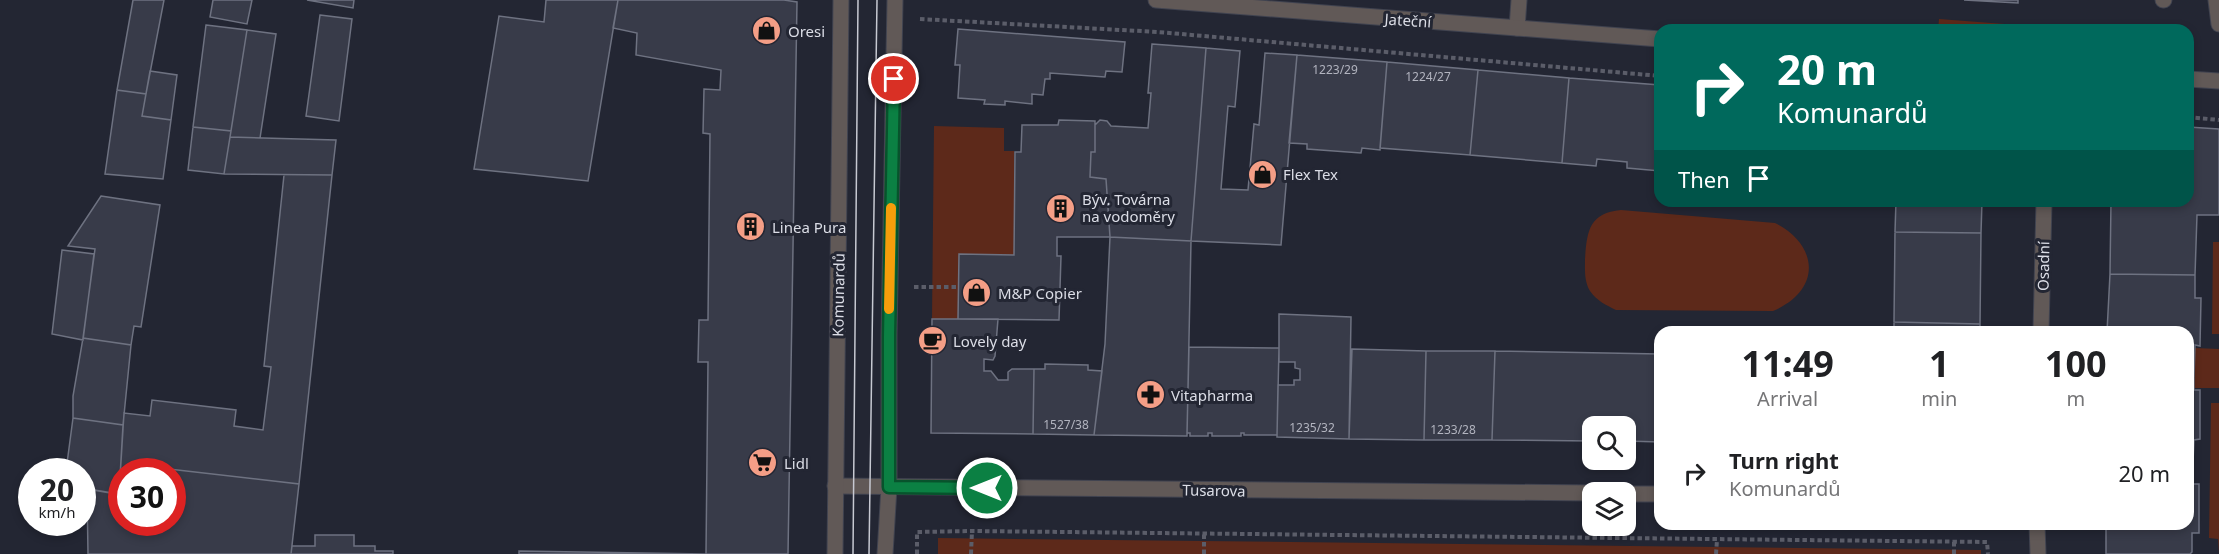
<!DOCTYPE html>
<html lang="en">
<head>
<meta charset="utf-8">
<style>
  :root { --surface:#fff; --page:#f6f6f6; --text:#202124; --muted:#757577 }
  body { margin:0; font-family:"Noto Sans",sans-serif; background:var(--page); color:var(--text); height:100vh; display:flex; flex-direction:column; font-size:22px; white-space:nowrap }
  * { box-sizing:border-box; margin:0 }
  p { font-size:20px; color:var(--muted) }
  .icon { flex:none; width:33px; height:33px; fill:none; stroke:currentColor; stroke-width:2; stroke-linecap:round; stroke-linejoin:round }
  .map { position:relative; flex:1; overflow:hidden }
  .sheet { position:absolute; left:1654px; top:326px; width:540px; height:204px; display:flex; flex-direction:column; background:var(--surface); border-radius:18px; box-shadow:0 3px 9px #0003 }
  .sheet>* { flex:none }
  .banner { position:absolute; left:1654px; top:24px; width:540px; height:183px; border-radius:18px; box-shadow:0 3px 9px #0003; background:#00695c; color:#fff; overflow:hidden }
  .fabs { position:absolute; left:1582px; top:416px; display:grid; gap:12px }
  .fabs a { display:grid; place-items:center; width:54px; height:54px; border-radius:12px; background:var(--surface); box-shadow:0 3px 9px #0003; font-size:30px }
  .speed { position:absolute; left:18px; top:458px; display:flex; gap:12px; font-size:30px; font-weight:700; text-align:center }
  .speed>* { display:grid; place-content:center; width:78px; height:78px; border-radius:50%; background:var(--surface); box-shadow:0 3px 9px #0003; line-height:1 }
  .speed small { font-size:15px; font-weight:400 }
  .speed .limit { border:9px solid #d22; background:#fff; color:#111 }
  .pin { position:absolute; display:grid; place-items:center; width:51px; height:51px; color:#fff; margin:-26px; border:3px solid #fff; border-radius:50%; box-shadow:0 2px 6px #0007 }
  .me { position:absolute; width:66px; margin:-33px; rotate:270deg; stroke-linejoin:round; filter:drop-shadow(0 0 4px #0008) }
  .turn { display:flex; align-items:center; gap:21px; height:126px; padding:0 24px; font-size:27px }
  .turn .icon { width:78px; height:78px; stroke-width:2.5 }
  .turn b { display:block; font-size:42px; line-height:51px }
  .then { display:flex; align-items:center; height:57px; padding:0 24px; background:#0003; gap:12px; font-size:22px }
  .eta { display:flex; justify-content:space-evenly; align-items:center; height:102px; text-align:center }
  .eta b { font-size:36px; font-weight:700; line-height:42px }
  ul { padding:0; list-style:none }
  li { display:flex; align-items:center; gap:18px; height:90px; padding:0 24px }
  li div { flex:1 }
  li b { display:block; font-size:22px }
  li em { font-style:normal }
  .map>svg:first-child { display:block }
</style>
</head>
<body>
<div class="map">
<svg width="2219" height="554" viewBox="0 0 2219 554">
  <rect width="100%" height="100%" fill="#232633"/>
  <path fill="#5d291a" d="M1939,19L2081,30H1938Z
    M934,126L1004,128V151H1014V255L958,319H932Z
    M1621,210L1775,223C1820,246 1821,291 1773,311L1616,310C1606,305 1597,301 1590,291C1584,281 1585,270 1585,259C1587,231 1589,213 1621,210Z
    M2213,242H2219V334H2212Z
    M2195,348L2219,349V388H2194Z
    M2211,403H2219V554L2218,539L2209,538Z
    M938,538L1981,550V554H938Z"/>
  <path fill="#383b49" stroke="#6e7281" stroke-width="1.5" d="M133,0H164L146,94L117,90Z
    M213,0H252L247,24L210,17Z
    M307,0H354L353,8Z
    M546,0H618L588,181L474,169L499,16L544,22Z
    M618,0H784L797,2L788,554H519V551L706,554L708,362H698L699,320H708L710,134L703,133L704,89L720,90L721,70L636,55L637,33L613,28Z
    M1964,0H2018V3Z
    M320,15L352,19L339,121L306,116Z
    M206,25L247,30L231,131L193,127Z
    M958,29L1125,42L1122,72L1106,71L1105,77L1050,73V79H1045L1043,95L1032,94V104L1005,101V105L984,104L985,100L958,98L960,65H955Z
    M247,30L276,34L260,138L230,137Z
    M1152,44L1206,48L1191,241L1110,237L1106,179L1090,177L1091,152H1095V125L1100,120L1107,121L1111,126L1148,128L1151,93H1148Z
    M1206,48L1240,51L1235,107L1228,106L1221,189L1248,190L1254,124L1259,125L1265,53L1297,55L1281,245L1191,241Z
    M1297,55L1387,62L1380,150L1362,148L1361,153L1307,149V144L1289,143Z
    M1387,62L1478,70L1470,155L1380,148Z
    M1478,70L1569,78L1562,163L1470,155Z
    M150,71L177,75L171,120L142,116Z
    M1569,78L1660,85V171L1627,168V162L1597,159L1596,166L1562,163Z
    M117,90L146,94L142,116L171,120L163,179L105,174Z
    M1059,120L1095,121V152H1091L1090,177L1106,179L1110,237H1057V256H1061L1059,320L958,319L959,254L1014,255L1015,152H1021L1022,125H1058Z
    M193,127L231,131L224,174L188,170Z
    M2188,127L2219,129V215H2197L2195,275L2110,274L2111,201H2188Z
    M230,137L336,140L332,175L224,174Z
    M284,175H332L299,484L134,465L133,471H122V495L119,494L124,413L150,416L152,400L236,410L234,426L263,430L271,367L264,366Z
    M101,196L160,205L141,327L134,326L131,345L83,338L95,249L68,246Z
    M1896,201H1982L1981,233L1895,232Z
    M1895,232L1981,233L1980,324L1894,322Z
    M1110,237L1191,241L1187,436L1094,435L1105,344Z
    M62,250L94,254L83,340L52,334Z
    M2110,274L2195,275V298H2201L2200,346L2195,345L2194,377L2188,376V332H2107Z
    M1279,314L1351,317L1349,439L1277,437L1278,385H1294V380H1300V369L1295,368V362H1279Z
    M932,319H998L995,356L993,360L984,359V371H991L998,380H1008V372L1012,369H1034L1033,434L931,433Z
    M1894,322L1980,324V332H1894Z
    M83,338L131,345L123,425L73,418V396Z
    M1189,347L1279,348L1277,435H1244V433H1241V436H1212V433H1208V436H1190V433H1187Z
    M1352,349L1426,351L1424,440L1349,439Z
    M1426,351H1495L1492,440H1424Z
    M1495,351L1660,354V442L1626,441V426H1593V441L1492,440Z
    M1045,364L1088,365V370L1102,371L1094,435L1033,434L1034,369H1045Z
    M2188,376L2194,377V390H2200V439L2194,440L2193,462H2188Z
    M73,418L123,425L119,494L82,488V471H66Z
    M2188,462H2193V484H2199V533H2192V552L2190,554H2106V524H2188Z
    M134,465L299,484L291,554H88L87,489L122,495V522H172V471H133Z
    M315,535H354V546H375V551H393V554H291L292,546H315Z"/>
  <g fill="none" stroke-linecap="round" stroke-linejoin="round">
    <defs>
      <path id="service" d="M2163,0H2164
        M2216,0L2219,24
        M1517,28L1519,0"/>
      <path id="minor" d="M2041,332L2044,201
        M835,486L1593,493
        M1626,494H1660
        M2037,524L2038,554"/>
      <path id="tertiary" d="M1156,0L1660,39
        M2188,79L2219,81
        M835,554L841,0
        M885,554L889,487V336L895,0"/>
    </defs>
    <use href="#service" stroke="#404350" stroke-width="17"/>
    <use href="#minor" stroke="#404350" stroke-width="17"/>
    <use href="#tertiary" stroke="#404350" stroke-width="17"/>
    <path stroke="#5b5d69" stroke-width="4" stroke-dasharray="4.5 3" stroke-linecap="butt" d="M920,19L1158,32L1660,76
      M2108,30L2109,25
      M2188,117L2219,120
      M914,287H959
      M917,554V532L972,531L1987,542L1988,554
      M971,554L972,531
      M1204,554V534
      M1716,554L1717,540
      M1954,554V542"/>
    <use href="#service" stroke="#615957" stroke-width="15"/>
    <use href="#minor" stroke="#615957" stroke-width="15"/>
    <use href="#tertiary" stroke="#615957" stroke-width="15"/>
    <path stroke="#c7c9d2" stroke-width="1.5" d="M853,554L858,0
      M869,554L877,0"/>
  </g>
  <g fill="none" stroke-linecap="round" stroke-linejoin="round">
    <defs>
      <path id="route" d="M894,79L889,336V487L987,488"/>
    </defs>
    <use href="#route" stroke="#07532c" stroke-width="15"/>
    <use href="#route" stroke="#0b8043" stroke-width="10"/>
    <path stroke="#f59e0b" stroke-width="10" d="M889,309L891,208"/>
  </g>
  <defs>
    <symbol id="shop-disc" viewBox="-11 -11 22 22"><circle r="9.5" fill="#f49e86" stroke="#232633"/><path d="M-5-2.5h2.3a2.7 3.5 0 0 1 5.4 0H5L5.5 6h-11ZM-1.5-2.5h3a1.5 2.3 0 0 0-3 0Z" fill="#111"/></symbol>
    <symbol id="building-disc" viewBox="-11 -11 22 22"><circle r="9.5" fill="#f49e86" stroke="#232633"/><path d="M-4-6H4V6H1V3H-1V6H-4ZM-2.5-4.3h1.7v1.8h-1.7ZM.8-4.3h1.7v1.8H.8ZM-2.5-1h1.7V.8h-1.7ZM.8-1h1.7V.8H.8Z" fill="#111"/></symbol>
    <symbol id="cafe-disc" viewBox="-11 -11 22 22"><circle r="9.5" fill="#f49e86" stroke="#232633"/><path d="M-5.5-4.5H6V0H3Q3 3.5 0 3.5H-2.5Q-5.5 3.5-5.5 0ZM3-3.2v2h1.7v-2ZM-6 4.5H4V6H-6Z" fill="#111"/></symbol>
    <symbol id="pharmacy-disc" viewBox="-11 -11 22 22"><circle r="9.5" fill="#f49e86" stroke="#232633"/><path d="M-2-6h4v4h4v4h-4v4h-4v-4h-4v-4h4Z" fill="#111"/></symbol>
    <symbol id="supermarket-disc" viewBox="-11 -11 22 22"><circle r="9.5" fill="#f49e86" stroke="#232633"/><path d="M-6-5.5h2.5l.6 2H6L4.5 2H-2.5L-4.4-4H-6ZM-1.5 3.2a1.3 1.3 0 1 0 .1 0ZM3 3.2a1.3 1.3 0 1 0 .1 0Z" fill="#111"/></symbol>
  </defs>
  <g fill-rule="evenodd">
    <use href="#shop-disc" x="750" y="14" width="33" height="33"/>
    <use href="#shop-disc" x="1246" y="158" width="33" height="33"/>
    <use href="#building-disc" x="1044" y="192" width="33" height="33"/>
    <use href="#building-disc" x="734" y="210" width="33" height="33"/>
    <use href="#shop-disc" x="960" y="276" width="33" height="33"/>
    <use href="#cafe-disc" x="916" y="324" width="33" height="33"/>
    <use href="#pharmacy-disc" x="1134" y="378" width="33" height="33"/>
    <use href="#supermarket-disc" x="746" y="446" width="33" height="33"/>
  </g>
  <g text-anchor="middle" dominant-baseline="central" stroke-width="6" stroke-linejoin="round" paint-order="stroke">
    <g font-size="12" fill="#b2b4bf">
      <text x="1335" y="69">1223/29</text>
      <text x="1428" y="76">1224/27</text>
      <text x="1066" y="424">1527/38</text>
      <text x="1312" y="427">1235/32</text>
      <text x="1453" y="429">1233/28</text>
    </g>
    <g font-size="15" fill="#dbdde6" stroke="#232633">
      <text transform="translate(1408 20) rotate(4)">Jateční</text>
      <text transform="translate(2043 266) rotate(-89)">Osadní</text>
      <text transform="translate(838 295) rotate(-89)">Komunardů</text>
      <text transform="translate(1214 490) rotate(1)">Tusarova</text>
    </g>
    <g font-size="15" fill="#dbdde6" stroke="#232633" text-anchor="start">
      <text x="788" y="31">Oresi</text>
      <text x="1283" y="174">Flex Tex</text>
      <text x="1082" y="199">Býv. Továrna<tspan x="1082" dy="17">na vodoměry</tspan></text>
      <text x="772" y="227">Linea Pura</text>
      <text x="998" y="293">M&amp;P Copier</text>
      <text x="953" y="341">Lovely day</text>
      <text x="1171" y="395">Vitapharma</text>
      <text x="784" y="463">Lidl</text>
    </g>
  </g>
</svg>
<div class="fabs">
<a><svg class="icon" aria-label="search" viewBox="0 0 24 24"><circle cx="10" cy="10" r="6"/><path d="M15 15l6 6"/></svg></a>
<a><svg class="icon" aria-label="layers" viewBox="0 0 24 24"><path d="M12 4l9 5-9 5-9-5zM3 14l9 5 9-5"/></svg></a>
</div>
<div class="speed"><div>20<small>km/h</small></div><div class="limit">30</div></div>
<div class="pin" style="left:894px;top:79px;background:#d93025"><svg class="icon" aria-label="arrive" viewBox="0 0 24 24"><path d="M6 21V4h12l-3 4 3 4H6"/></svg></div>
<svg class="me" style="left:987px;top:488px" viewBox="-20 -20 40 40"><circle r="17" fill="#0b8043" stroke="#fff" stroke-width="3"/><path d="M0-11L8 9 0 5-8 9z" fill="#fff"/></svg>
<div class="banner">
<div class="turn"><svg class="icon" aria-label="right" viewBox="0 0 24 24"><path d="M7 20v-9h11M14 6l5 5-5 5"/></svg><div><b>20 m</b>Komunardů</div></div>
<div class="then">Then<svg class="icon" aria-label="arrive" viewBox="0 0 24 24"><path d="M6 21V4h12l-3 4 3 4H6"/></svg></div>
</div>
<section class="sheet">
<div class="eta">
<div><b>11:49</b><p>Arrival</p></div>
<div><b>1</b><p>min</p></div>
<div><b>100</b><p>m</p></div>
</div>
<ul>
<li><svg class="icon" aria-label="right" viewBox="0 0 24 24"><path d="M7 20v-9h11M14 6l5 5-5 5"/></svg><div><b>Turn right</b><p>Komunardů</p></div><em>20 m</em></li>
</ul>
</section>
</div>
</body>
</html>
